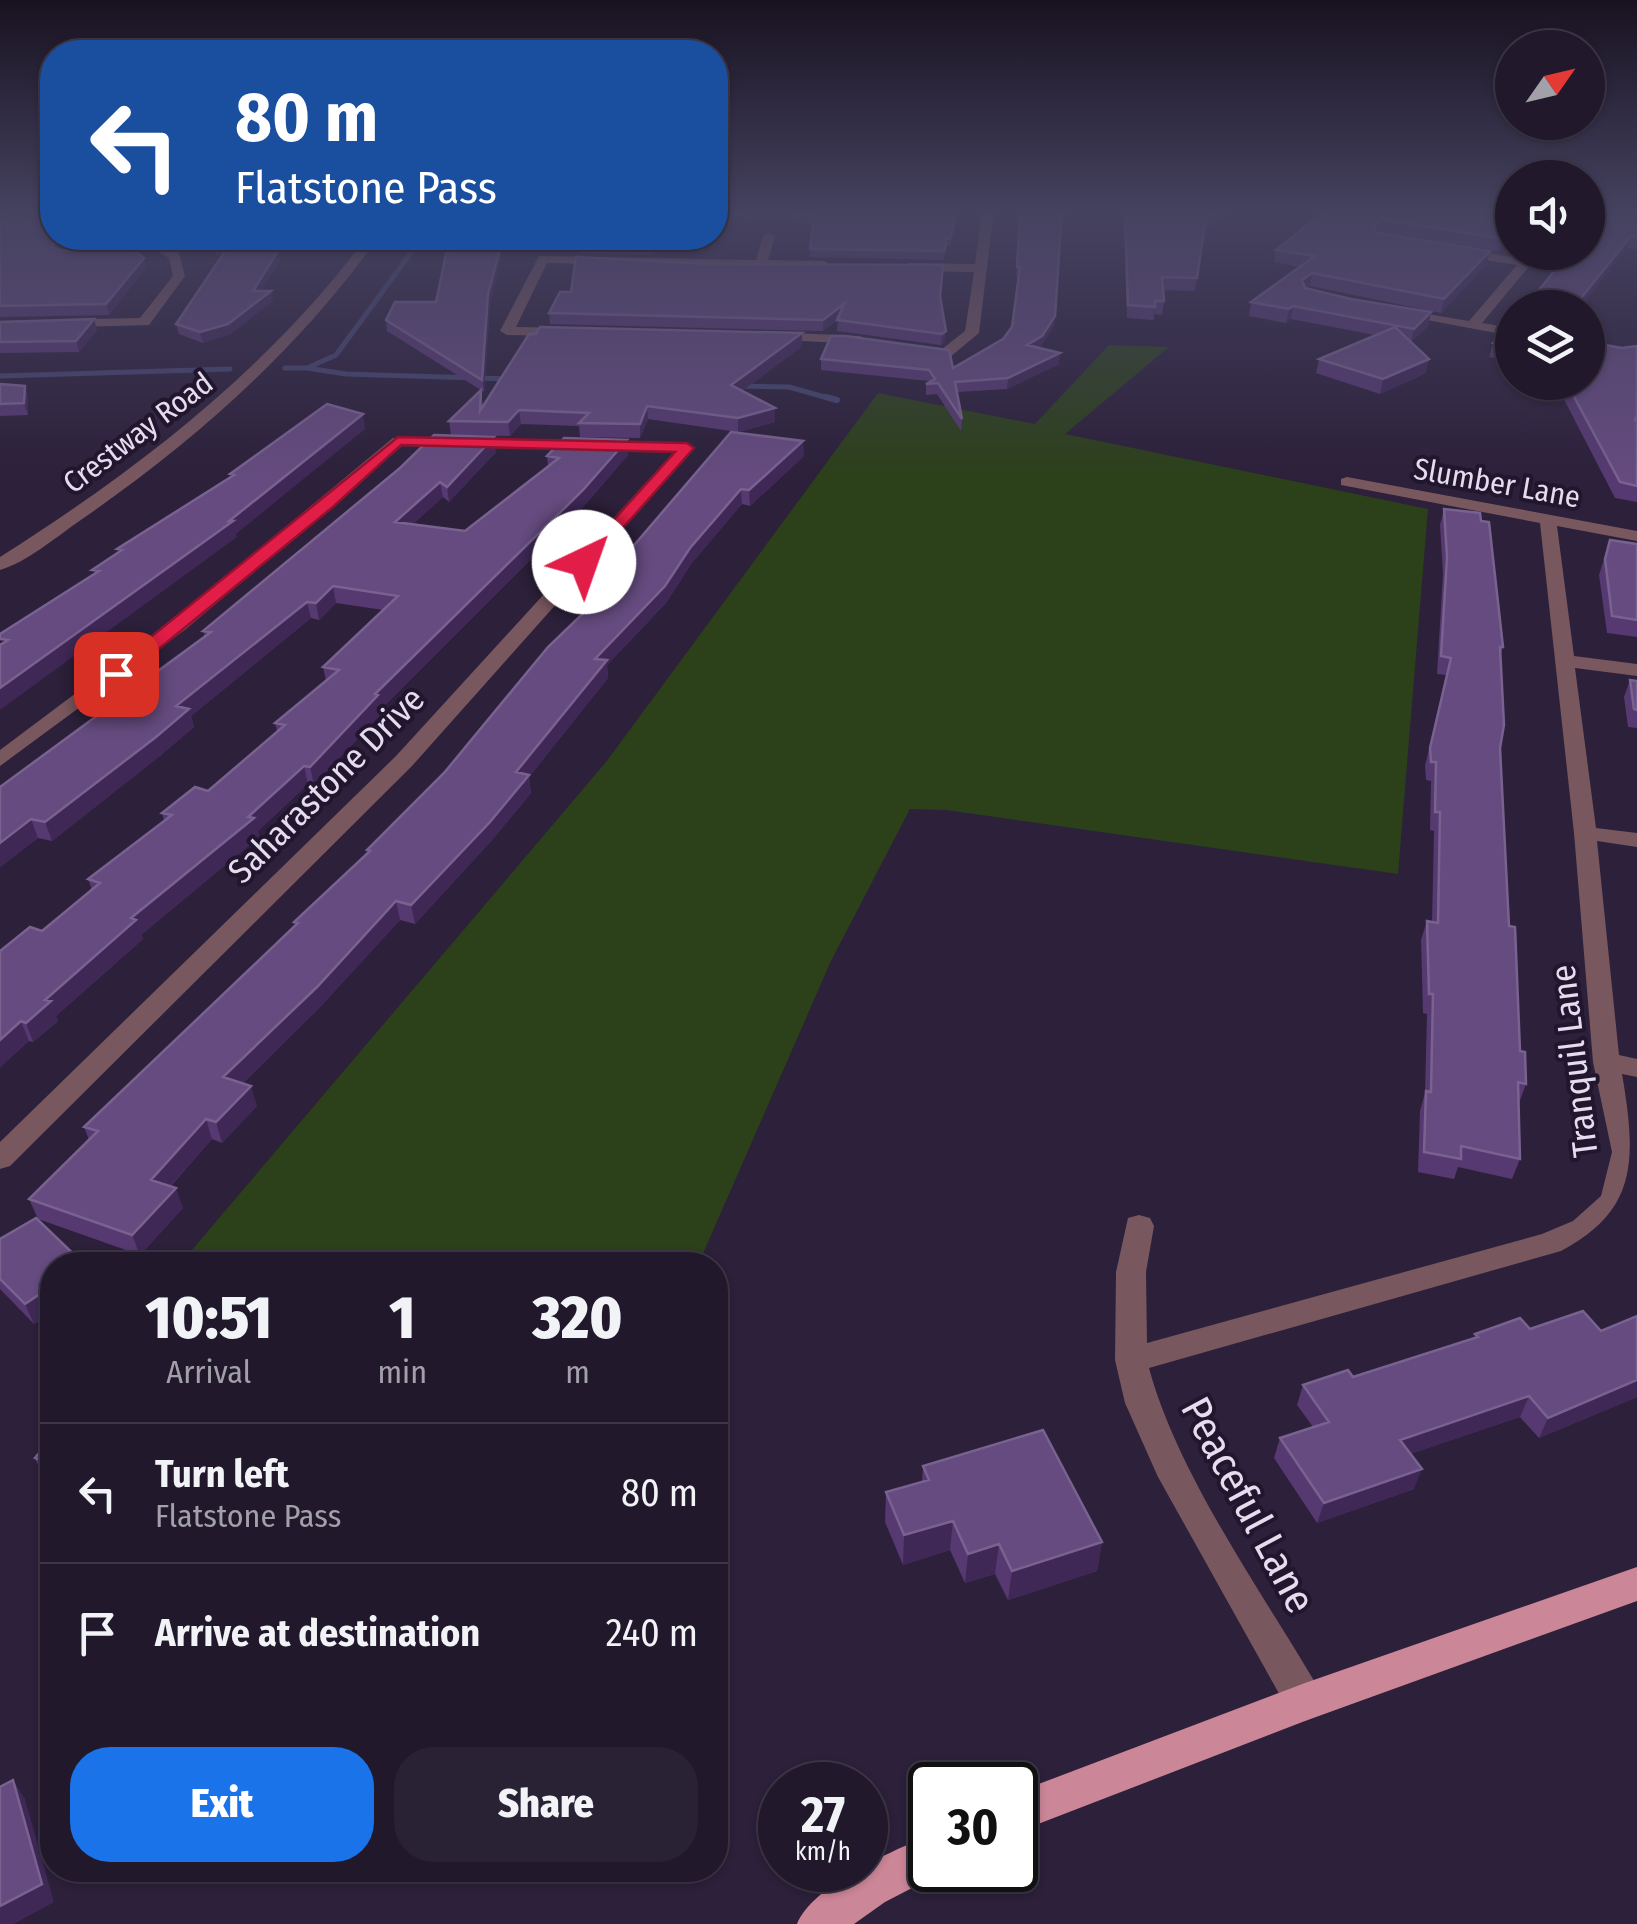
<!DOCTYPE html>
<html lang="en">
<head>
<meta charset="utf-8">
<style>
  :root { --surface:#21182c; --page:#292134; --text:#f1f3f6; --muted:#a2a0a9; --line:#3e3748; --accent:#1a73e8 }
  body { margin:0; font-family:"Fira Sans Condensed",sans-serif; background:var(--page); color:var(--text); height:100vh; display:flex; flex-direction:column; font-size:38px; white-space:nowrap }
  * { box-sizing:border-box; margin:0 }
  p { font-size:32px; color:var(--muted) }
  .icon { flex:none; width:55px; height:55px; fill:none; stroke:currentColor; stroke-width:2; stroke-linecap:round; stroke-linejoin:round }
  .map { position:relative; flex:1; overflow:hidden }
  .sheet { position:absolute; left:40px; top:1252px; width:688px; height:630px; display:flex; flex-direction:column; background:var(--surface); border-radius:40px; box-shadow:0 2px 8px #0004,0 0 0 2px var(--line) }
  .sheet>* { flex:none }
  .hud { position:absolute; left:40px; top:40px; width:688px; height:210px; border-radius:40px; box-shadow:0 2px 8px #0004,0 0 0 2px var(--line); background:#1a4fa0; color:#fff; overflow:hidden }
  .needle { width:65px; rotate:56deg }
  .controls { position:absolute; left:1495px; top:30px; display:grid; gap:20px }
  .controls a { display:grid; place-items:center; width:110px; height:110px; border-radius:50%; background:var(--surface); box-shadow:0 2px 8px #0004,0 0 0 2px var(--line); font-size:50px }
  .speed { position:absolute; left:758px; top:1762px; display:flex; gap:20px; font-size:50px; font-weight:700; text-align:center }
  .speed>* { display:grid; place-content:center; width:130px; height:130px; border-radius:50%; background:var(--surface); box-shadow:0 2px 8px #0004,0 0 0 2px var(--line); line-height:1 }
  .speed small { font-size:25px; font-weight:400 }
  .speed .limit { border:5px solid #111; border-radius:15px; background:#fff; color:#111 }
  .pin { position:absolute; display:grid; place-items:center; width:85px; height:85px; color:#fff; margin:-42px; border-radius:20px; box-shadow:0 5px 15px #0006 }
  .me { position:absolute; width:110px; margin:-55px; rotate:42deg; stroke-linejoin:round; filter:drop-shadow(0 0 8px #0008) }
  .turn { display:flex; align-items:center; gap:35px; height:210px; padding:0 30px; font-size:45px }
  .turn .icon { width:130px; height:130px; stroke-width:2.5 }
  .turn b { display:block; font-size:70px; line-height:85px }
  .eta { display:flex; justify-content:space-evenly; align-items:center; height:170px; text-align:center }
  .eta b { font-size:60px; font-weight:800; line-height:70px }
  .cta { display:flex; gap:20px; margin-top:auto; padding:20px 30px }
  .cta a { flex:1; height:115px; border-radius:40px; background:var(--accent); color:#fff; font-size:40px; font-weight:800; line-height:115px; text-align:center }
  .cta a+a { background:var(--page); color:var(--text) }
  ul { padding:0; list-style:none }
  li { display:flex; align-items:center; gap:30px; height:140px; padding:0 30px; border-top:2px solid var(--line) }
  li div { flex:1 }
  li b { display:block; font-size:38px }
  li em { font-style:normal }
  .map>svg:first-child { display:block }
</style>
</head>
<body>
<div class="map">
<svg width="1637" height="1924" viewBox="0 0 1637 1924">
  <rect width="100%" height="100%" fill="#2c203a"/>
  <path fill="#2c401a" d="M1109,345L1169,347L1065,434L1428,509L1398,874L946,810L910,809L831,961L698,1265L180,1264L606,762L878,393L1035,424Z"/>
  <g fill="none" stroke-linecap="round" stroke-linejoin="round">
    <path stroke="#44446d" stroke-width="5" d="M285,368H307L336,355L422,238
      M307,368L346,374L513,379
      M0,376L230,369
      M735,386L789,387L835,400"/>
    <path stroke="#44446d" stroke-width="6" d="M826,397L837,400"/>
    <path fill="#79575f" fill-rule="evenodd" d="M982,210H994L979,333L950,357L915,352L913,349L920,345L942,349L965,331L974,272L910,271L904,267L910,263L975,264Z
      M769,232L775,236L768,260L825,261L831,265L825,269L547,263L516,327L571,328L578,332L571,336L507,335L500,331L539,256L756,260L763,236Z
      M136,238H150L179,253L185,276L149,325L0,329V321L140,318L173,276L169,258Z
      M366,238H378C296,352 194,442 78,522C55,538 27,562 0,570V557C140,468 266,371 366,238Z
      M1457,248L1523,259L1528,252H1541L1482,323L1512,328V336L1390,313L1397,309L1469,321L1517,265L1453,255Z
      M771,332L860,336L867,340L860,344L766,339V333Z
      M393,438L687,443L695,448L412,766L10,1166L0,1169V1142L396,756L674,452L402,446L186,629L0,766V750L172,621Z
      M1347,477L1637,531V541L1557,526L1574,656L1637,664V676L1575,668L1596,828L1637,833V847L1597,841L1619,1055L1637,1059V1077L1622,1074C1637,1161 1637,1211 1561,1251L1149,1368C1178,1475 1262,1592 1319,1689L1324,1702L1319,1715L1305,1721L1291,1715L1158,1477L1125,1403L1115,1360L1116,1272L1128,1218L1139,1215L1150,1218L1154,1226L1146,1272L1147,1343L1542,1234L1573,1221L1601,1196L1612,1152L1593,1062L1574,833L1540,523L1341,485V479Z"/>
    <path fill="#cb8697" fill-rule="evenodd" d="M1637,1567V1601L1305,1721L1015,1833V1793L1305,1683Z
      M930,1835V1870L945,1871L885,1902L854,1924H797C812,1886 892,1851 930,1835Z"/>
  </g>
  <path fill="#563971" d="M0,210L109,239L59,250L62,251L146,268L109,315L0,317Z
    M715,210H955L954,233L950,246H946L944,260L810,257L813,226L787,219L744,221Z
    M1020,210H1067L1066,219L1061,218L1054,326L1039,348L1059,364L1007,389L957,392L962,419L961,431L937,394L926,395V384L929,381L821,370V359L953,368L1003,339L1012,327L1019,277H1016Z
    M1123,210H1239L1204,230L1195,291L1163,290L1164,301L1162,315L1154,314V320L1127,318Z
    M1326,210H1512L1499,251L1376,232V233L1487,264L1441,313L1310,286L1307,288L1351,299L1431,312L1428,326L1411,342L1426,373L1380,394L1316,373L1319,359L1375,335L1291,319L1286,323L1249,316L1251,302L1300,267L1274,262L1276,250Z
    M1588,210H1637V250L1627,248L1580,308H1524L1568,252H1588L1595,218L1588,217Z
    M190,238H265L268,240L269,243L278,251L280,260L261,291H271L273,301L230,334L203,343L179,334L176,324L221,257Z
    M526,238H697L650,254L579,253L578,244L527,245Z
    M571,292L940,298L945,342L941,345L837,331L838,320L823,331L550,324L549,313Z
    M436,302L490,305L484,392L481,390L483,406L802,346L742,391L775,408V422L738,432L648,419L640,438L580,437L579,426L521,424L510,436L451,435L449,421L481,390L387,331L386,320Z
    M0,322L97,330L79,352L0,353Z
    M1512,325V362L1489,357L1493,343Z
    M1637,346V502L1615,498L1555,382H1588L1622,348Z
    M0,384L25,386L28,398V415L0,416Z
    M731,432L804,456L750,506L742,504L691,564L666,603L607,665L608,678L529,777L531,793L492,840L415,924L400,920L321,1006L243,1083L257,1106L222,1143L212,1139L171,1186L183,1208L140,1255L38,1219L29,1199L89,1140L84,1127L295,925L294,922L368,853L367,850L444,773L589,607L588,599Z
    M496,452L449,502L443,497L413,524L465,531L548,466L547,456L628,455L584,506L381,709L382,713L314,785L308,784L258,831L259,837L141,935L143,939L56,1016L58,1021L33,1042L29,1041L0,1067V951L42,931L92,890L88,879L164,821L162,813L208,791L277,731L275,723L326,681L323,667L383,610L336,603L319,620L311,618L191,716L194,727L161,755L52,841L38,838L0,867V787L205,636L203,631L400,468Z
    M1444,509L1503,647L1500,657V748L1509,926L1520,1051L1526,1084L1519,1103L1520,1159L1512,1179L1458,1167L1454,1179L1418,1172L1420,1111L1425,1093L1427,1014L1423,1013L1421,940L1427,921L1432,922L1434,831L1430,830L1431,781L1426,780L1425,766L1446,675L1437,674L1443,574L1440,525Z
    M1610,540L1637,544V637L1607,633L1599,575Z
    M1630,680L1637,681V728L1628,727L1624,697Z
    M0,1239L52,1265V1312L34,1324L0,1289Z
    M1637,1316V1397L1539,1438L1520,1417L1410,1454L1414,1489L1317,1523L1274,1458L1280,1438L1313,1427L1297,1405L1303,1385L1353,1377L1474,1338L1475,1334L1530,1329L1601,1331Z
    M52,1437V1482L44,1479L35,1458Z
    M923,1466L1102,1542L1097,1571L1008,1600L995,1574L965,1583L950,1550L903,1565L885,1522L886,1492L922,1482Z"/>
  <path fill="#3f2856" d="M1220,210H1239L1204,230L1195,291L1206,218Z
    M743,213L744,221L715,231V223Z
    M1512,227V236L1499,251L1502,239Z
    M1631,236L1627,248L1580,308H1573Z
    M66,238H108L109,239L57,250L53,247L54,240Z
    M503,238H506L490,305L484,392L482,380L488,294Z
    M674,238H697L650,254L649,246Z
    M228,247L230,256L220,258L218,248Z
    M278,251L280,260L255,301L253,291Z
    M1490,251L1487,264L1441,313L1444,299Z
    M144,258L146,268L109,315L106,304Z
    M1312,273L1310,286L1299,293L1302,280Z
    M271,291L273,301L230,334L203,343L200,332Z
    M844,304V315L823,331V320Z
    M1293,306L1291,319L1286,323L1289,309Z
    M1431,312L1428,326L1411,342L1414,329Z
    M1055,316L1054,326L1041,347L1027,356V345Z
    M94,319L97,330L79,352L76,341Z
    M946,331L945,342L941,345L942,334Z
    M802,333V346L731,399V385Z
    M1060,353L1059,364L1007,389L1008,378Z
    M1429,359L1426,373L1380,394L1383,379Z
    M25,386L28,398V415L24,403Z
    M647,406L648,419L640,438V424Z
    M775,408V422L738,432V418Z
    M519,410L521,424L510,436L508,422Z
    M363,414L365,429L236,534L237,537L0,710V688L229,521Z
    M494,437L496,452L449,502L447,487Z
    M627,440L628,455L584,506L381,709L382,713L314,785L310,767L375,694Z
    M803,441L804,456L750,506L749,490Z
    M440,482L443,497L398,538L395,522Z
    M741,489L742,504L691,564L666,603L607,665L608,678L529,777L531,793L492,840L415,924L411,905L516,772L595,659Z
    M333,586L336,603L319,620L316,603Z
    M307,602L311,618L191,716L194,727L161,755L52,841L45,822L176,706Z
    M304,766L308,784L258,831L259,837L141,935L143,939L56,1016L58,1021L33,1042L26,1023L45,1000L131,918Z
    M31,819L38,838L0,867V843Z
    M396,901L400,920L321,1006L229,1096L223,1077Z
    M21,1021L29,1041L0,1067V1040Z
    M251,1086L257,1106L222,1143L216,1122Z
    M206,1119L212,1139L158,1200L151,1180Z
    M176,1188L183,1208L140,1255L132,1235Z
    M52,1286V1312L34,1324L25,1304Z
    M1637,1380V1397L1539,1438L1548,1418Z
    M1529,1396L1520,1417L1393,1460L1400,1440Z
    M1422,1469L1414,1489L1317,1523L1324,1503Z
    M953,1521L950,1550L903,1565L904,1535Z
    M1102,1542L1097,1571L1008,1600L1012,1571Z
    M999,1544L995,1574L965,1583L968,1554Z
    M13,1780L25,1799L54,1902L14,1924H0V1906Z"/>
  <path fill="#654b7f" stroke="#796290" stroke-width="2.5" d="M0,210H52V238H66L54,240L53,247L62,251L120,240L144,258L106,304L0,306Z
    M715,210H955L954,225L950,238H946L945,251L810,249L814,218L787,212L743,213L715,223Z
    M1020,210H1062L1055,316L1042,336L1027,345L1060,353L1008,378L955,382L962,419L938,383L926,384L935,379L929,370L821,359L831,336H845L949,350L953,368L1003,339L1012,327L1020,267H1017Z
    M1125,210H1220L1206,218L1197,278L1162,277L1164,301H1155V307L1128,305Z
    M1326,210H1512V227L1502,239L1379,219L1373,228L1376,233L1490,251L1444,299L1312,273L1302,280L1305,288L1351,299L1431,312L1414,329L1293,306L1289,309L1251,302L1315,256L1276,250Z
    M1604,210H1637V237L1631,236L1573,308H1524L1570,252H1588V226Z
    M202,238H265L268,240H265L278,251L253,291H271L228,324L200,332L176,324L228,247L218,248Z
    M476,238H503L488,294L482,380L386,320L395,302H436L446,254Z
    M579,238H674L649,246L578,245Z
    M576,257L708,264L943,265L940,296L946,331L942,334L837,320L844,304L823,320L549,313L560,292H571Z
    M94,319L76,341L0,342V322Z
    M1509,325H1512V347L1493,343Z
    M540,327L802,333L731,385L775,408L738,418L647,406L640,424L579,423L589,413L519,410L508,422L449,421L481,390L480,411L529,334H536Z
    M1395,327L1429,359L1383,379L1319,359Z
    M1588,342L1622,348L1637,346V416L1635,420L1637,421V486L1620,482L1566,382H1588Z
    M0,384L25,386L24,403L0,404Z
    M327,404L363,414L229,521H233L0,688V645L8,640L0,639V634L99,571L92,570L122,550L117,549L234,475L230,474Z
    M731,432L803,441L749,490L741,489L690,548L665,586L595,659L607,660L516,772L529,775L490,822L411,905L396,901L317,987L223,1077L251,1086L216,1122L206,1119L151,1180L176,1188L132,1235L29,1199L98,1131L84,1127L298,923L294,922L370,851L367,850L444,773L548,647L596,601L588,599Z
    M434,435L494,437L447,487L440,482L395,522L465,531L559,458L547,456L564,438L627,440L583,490L375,694L378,695L310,767L304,766L248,817L254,818L131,918L136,920L45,1000L51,1001L26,1023L21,1021L0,1040V951L30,927L42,931L100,883L88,879L172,815L162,813L195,787L208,791L285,725L275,723L339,670L323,667L398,596L333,586L316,603L307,602L176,706L189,709L156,737L45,822L31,819L0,843V787L211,632L203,631L400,468Z
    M1444,509L1480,513L1481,521L1489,522L1503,647H1500L1504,725L1500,748L1509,926L1515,927L1520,1051L1525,1052L1526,1084L1518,1082L1520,1159L1461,1146V1159L1424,1152L1426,1091L1431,1092L1433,994H1429L1427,921L1438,923L1440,812H1435L1436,762H1431L1430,748L1451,658L1441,656L1447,557Z
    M1610,540L1637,544V620L1612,616L1605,559Z
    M1630,680L1637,681V710L1634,709Z
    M36,1218L85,1265H52V1286L25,1304L0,1279V1239Z
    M1583,1311L1601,1331L1637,1316V1380L1548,1418L1529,1396L1400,1440L1422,1469L1324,1503L1280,1438L1329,1422L1303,1385L1348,1370L1353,1377L1478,1337L1475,1334L1520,1318L1530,1329Z
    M1043,1430L1102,1542L1012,1571L999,1544L968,1554L953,1521L904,1535L886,1492L929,1480L923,1466Z
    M52,1437V1465L35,1458Z
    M13,1780L42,1884L0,1906V1787Z"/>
  <linearGradient id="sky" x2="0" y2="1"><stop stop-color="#181220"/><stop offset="0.44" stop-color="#454260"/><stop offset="1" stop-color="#454260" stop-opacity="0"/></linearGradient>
  <rect width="1637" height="479" fill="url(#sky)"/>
  <path fill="#e11d48" stroke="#92132f" stroke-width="2.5" d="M398,437L687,443L694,448L590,565L584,567L576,562L579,558L675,452L401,445L334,506L123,678H110V670Z"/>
  <g text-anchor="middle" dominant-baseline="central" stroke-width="8" stroke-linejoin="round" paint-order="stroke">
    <g font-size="30" fill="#e4ddee" stroke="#22162f">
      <text transform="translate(138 433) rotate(-37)">Crestway Road</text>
      <text transform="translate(1497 483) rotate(10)">Slumber Lane</text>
    </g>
    <g font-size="35" fill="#e4ddee" stroke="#22162f">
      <text transform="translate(326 785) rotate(-45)">Saharastone Drive</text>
      <text transform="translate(1574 1061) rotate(-97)">Tranquil Lane</text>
    </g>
    <g font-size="42" fill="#e4ddee" stroke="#22162f">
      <text transform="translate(1248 1505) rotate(62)">Peaceful Lane</text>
    </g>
  </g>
</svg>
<div class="controls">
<a><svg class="needle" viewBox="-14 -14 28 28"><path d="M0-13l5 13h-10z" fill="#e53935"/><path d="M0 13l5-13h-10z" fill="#a2a0a9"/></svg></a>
<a><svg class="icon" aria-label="sound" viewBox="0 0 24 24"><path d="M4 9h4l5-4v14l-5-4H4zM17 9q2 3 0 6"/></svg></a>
<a><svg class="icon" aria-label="layers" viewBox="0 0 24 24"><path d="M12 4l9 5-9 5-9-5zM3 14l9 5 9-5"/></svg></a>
</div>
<div class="speed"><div>27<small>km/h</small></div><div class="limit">30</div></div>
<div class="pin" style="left:116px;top:674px;background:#d93025"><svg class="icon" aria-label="arrive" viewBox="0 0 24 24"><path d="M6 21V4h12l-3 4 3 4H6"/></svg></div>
<svg class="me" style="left:584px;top:562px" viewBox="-20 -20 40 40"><circle r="19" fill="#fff"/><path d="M0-13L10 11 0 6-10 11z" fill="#e11d48"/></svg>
<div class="hud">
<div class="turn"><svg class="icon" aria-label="left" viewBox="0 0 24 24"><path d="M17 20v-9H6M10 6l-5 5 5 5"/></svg><div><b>80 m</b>Flatstone Pass</div></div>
</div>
<section class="sheet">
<div class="eta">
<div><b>10:51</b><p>Arrival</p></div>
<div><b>1</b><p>min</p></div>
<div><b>320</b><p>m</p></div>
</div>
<ul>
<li><svg class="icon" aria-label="left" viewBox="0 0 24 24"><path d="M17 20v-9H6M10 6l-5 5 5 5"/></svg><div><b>Turn left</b><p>Flatstone Pass</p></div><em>80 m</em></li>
<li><svg class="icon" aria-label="arrive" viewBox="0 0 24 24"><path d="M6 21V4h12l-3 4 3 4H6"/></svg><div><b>Arrive at destination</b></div><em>240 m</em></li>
</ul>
<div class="cta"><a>Exit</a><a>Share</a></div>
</section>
</div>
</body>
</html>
